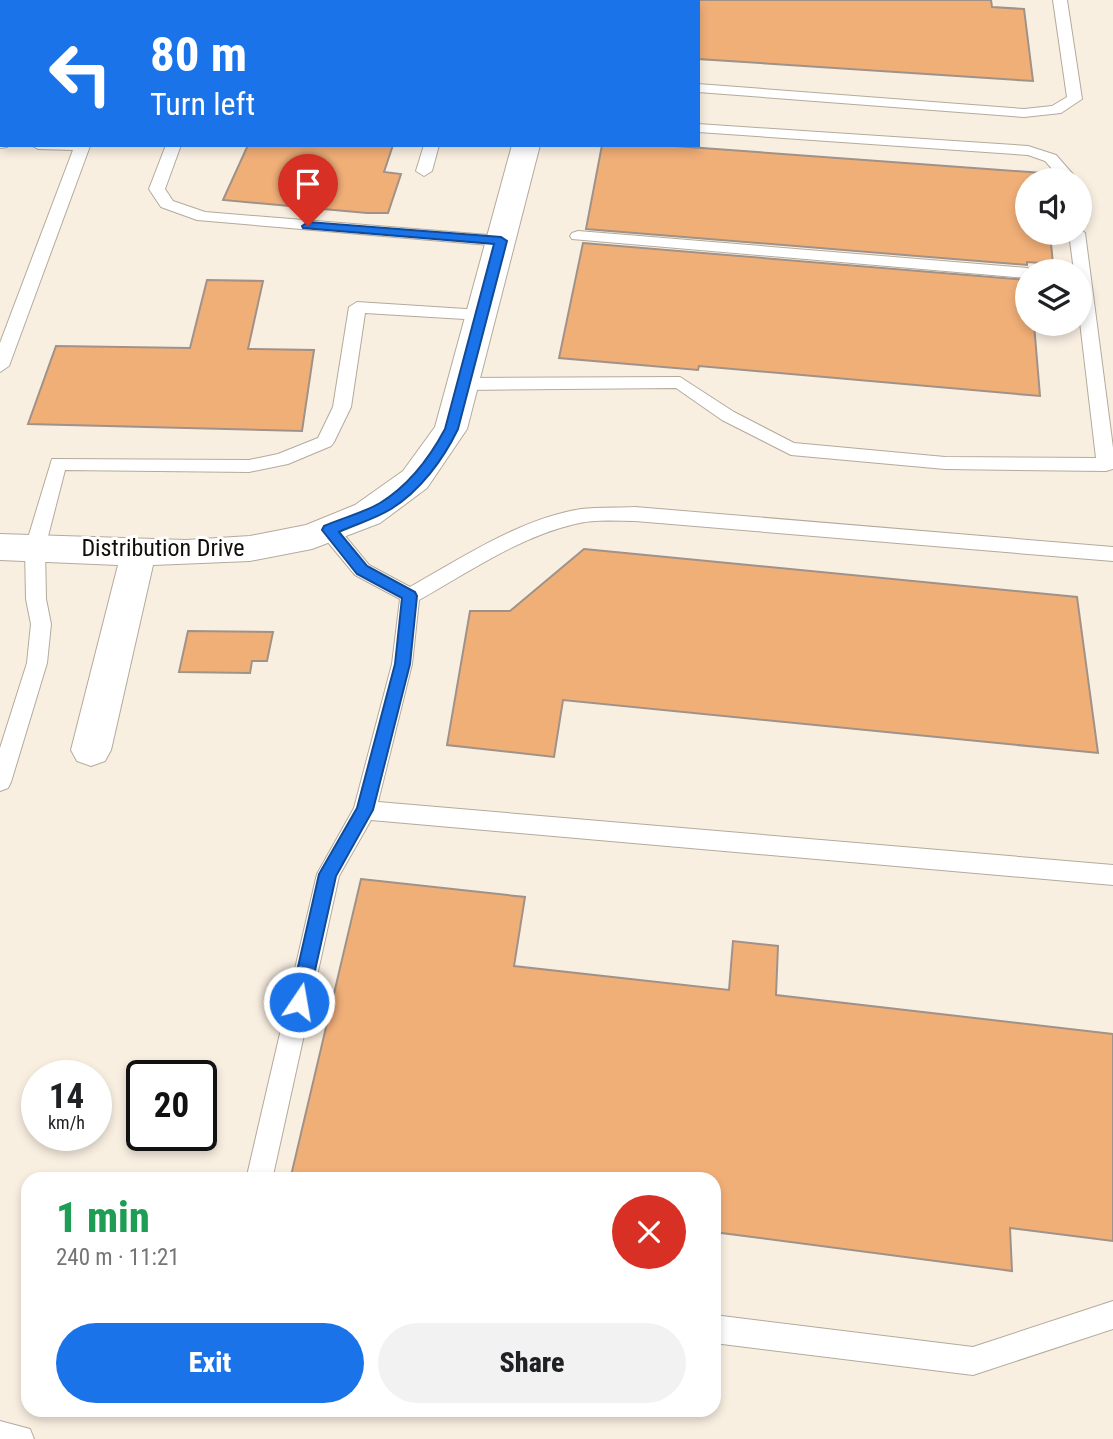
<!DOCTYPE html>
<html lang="en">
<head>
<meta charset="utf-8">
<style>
  :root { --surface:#fff; --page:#f2f2f2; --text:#202124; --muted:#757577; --accent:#1a73e8 }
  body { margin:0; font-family:"Roboto Condensed",sans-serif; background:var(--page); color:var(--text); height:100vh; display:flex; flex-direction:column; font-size:26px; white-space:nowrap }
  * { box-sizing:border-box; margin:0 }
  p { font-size:23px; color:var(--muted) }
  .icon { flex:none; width:38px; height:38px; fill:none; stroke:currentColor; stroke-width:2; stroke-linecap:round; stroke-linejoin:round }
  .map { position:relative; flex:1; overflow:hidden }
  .side { position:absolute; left:21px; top:1172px; width:700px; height:245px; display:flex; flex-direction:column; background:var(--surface); border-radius:21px; box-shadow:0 4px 10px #0003 }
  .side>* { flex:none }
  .banner { position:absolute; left:0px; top:0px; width:700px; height:147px; box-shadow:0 4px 10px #0003; background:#1a73e8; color:#fff; overflow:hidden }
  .tools { position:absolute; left:1015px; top:168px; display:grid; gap:14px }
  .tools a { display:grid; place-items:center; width:77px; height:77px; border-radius:50%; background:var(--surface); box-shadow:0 4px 10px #0003; font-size:35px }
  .speed { position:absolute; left:21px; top:1060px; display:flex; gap:14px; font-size:35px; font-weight:700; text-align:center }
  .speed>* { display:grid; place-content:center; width:91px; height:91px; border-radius:50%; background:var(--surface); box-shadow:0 4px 10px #0003; line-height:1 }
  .speed small { font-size:18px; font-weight:400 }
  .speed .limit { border:4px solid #111; border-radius:10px; background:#fff; color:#111 }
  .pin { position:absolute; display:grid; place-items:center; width:60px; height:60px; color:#fff; margin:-72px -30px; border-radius:50% 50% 50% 0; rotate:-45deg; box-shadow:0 0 7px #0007 }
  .pin .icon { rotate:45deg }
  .me { position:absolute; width:77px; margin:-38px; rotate:12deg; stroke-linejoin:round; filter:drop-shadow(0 0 5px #0008) }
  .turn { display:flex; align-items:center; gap:24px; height:147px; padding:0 35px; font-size:32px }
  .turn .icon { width:91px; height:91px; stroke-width:2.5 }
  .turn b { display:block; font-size:49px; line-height:60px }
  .round { display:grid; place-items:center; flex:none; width:74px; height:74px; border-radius:37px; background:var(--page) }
  .overview { display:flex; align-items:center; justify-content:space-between; height:119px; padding:0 35px }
  h1 { font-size:42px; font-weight:800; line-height:52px; color:#1e9e55 }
  .primary-button { display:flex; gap:14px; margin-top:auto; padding:14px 35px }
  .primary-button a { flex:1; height:80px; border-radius:42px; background:var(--accent); color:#fff; font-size:28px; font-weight:800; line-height:80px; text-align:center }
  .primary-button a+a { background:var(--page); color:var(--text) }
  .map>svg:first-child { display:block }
</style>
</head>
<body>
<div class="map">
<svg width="1113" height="1439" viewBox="0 0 1113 1439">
  <rect width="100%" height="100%" fill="#f9efe1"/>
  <path fill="#f1af78" stroke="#a09288" stroke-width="2" d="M698,0H991L992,7L1024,9L1033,81L698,59Z
    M248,145H393L384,172L401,174L388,213H367L223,200Z
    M602,145H661L1043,173L1044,180H1027V233H1050L1053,264L1027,262V265L586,229Z
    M583,243L1027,280V324H1034L1040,396L699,366L698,370L559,358Z
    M207,280L263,281L248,349L314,350L302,431L28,424L56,346L190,348Z
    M584,549L1077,597L1098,753L563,700L554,757L447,745L470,611H510Z
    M188,631L273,632L267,661H252L250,673L179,672Z
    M361,879L525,897L514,966L729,990L733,941L778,946L776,995L1113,1034V1241L1010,1228L1012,1271L714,1232V1180H290Z"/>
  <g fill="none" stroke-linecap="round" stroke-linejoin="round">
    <defs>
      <path id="lane" d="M131,0H145L130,2Z
        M214,0H230L212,2Z
        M279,0H314L316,2H280Z
        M486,0H500V2H486Z
        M636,0H650V2H636Z
        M1053,0H1067L1082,99L1061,113L1024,117L698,92V84L1024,109L1052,106L1067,97Z
        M698,124L1028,146L1056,155L1078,180H1062L1045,161L1028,155L698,132Z
        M0,140L2,145H9L7,147L0,148Z
        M31,145L90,146L9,366L0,372V343L73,150L38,149Z
        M166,145H181L165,189L173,201L205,212L501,236L509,241L501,246L197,220L161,207L149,189Z
        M424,145H439L432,171L424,176L416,171Z
        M1080,229L1085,233L1113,448V469L1106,471L945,469L791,455L722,420L676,388L463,390L454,384L463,378L680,377L734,412L794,443L945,457L1096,458L1080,322V271H1074L1069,233H1080Z
        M578,231L1027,268L1034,271H1027V278L572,239L570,236L572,233Z
        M357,302L481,310L489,315L481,320L365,313L351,407L334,442L331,446L288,464L249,472L65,470L45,548L46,599L51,624L47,663L11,782L8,788L0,791V748L27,663L31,624L26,599L25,548L52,459L249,460L278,454L318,438L333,407L349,307Z
        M635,507L1113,547V561L635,521C615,521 595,519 575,524C519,537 469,572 419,600L412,664L378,802L1113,865V885L371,820L339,876L272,1180H246L317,874L354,808L392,664L400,599L355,575L322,535L319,530L322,525H336L369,565L410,587C463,557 520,519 581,509C599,507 617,508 635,507Z
        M1113,1301V1329L973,1375L714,1343V1315L973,1347Z
        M0,1421L30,1429L34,1439H0Z"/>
      <path id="street" d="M547,0H571V2H547Z
        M512,145H540L467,429L427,488L380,523L312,549L250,561L153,565L111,750L105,761L91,766L77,761L71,750L118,565L0,560V534L186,540L250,536L306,525L355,505L403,471L435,427Z"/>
    </defs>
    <use href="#lane" stroke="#b3aa9c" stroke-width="2"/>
    <use href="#street" stroke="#b3aa9c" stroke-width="2"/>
    <use href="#lane" fill="#fff" fill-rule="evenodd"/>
    <use href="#street" fill="#fff" fill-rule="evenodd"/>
  </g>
  <path fill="#1a73e8" stroke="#114b97" stroke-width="2" d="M308,222L501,237L507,241L458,429C443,460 420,491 391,509C375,519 356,524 339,532L367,566L415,592L417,596L410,664L373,810L336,876L308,1002L306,1007L299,1010L293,1007L290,1002L319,874L357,808L395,664L402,598L357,574L322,530L324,526C342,518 363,513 380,503C408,486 430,457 445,429L494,244L303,228L302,226Z"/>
  <g text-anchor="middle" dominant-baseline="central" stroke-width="6" stroke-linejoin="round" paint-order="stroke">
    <g font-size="24" fill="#110d09" stroke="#fefefe">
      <text x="163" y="548">Distribution Drive</text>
    </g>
  </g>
</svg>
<div class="tools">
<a><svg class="icon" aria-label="sound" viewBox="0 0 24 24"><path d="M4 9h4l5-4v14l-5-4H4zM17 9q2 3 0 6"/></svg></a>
<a><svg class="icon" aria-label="layers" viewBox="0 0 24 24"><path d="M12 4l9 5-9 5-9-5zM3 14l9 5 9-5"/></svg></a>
</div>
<div class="speed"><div>14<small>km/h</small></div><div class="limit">20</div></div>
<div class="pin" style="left:308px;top:226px;background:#d93025"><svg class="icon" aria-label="arrive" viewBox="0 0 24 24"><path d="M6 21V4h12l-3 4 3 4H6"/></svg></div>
<svg class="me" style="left:299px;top:1002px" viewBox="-20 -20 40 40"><circle r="17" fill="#1a73e8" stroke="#fff" stroke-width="3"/><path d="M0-11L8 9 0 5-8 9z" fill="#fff"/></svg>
<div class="banner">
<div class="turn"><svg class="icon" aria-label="left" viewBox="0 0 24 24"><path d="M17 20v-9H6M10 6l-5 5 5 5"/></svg><div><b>80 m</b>Turn left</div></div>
</div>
<section class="side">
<div class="overview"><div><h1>1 min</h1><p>240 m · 11:21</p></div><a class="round" style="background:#d93025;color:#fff"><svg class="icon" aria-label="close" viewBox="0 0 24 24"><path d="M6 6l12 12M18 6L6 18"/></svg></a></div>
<div class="primary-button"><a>Exit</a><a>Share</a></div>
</section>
</div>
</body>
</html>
